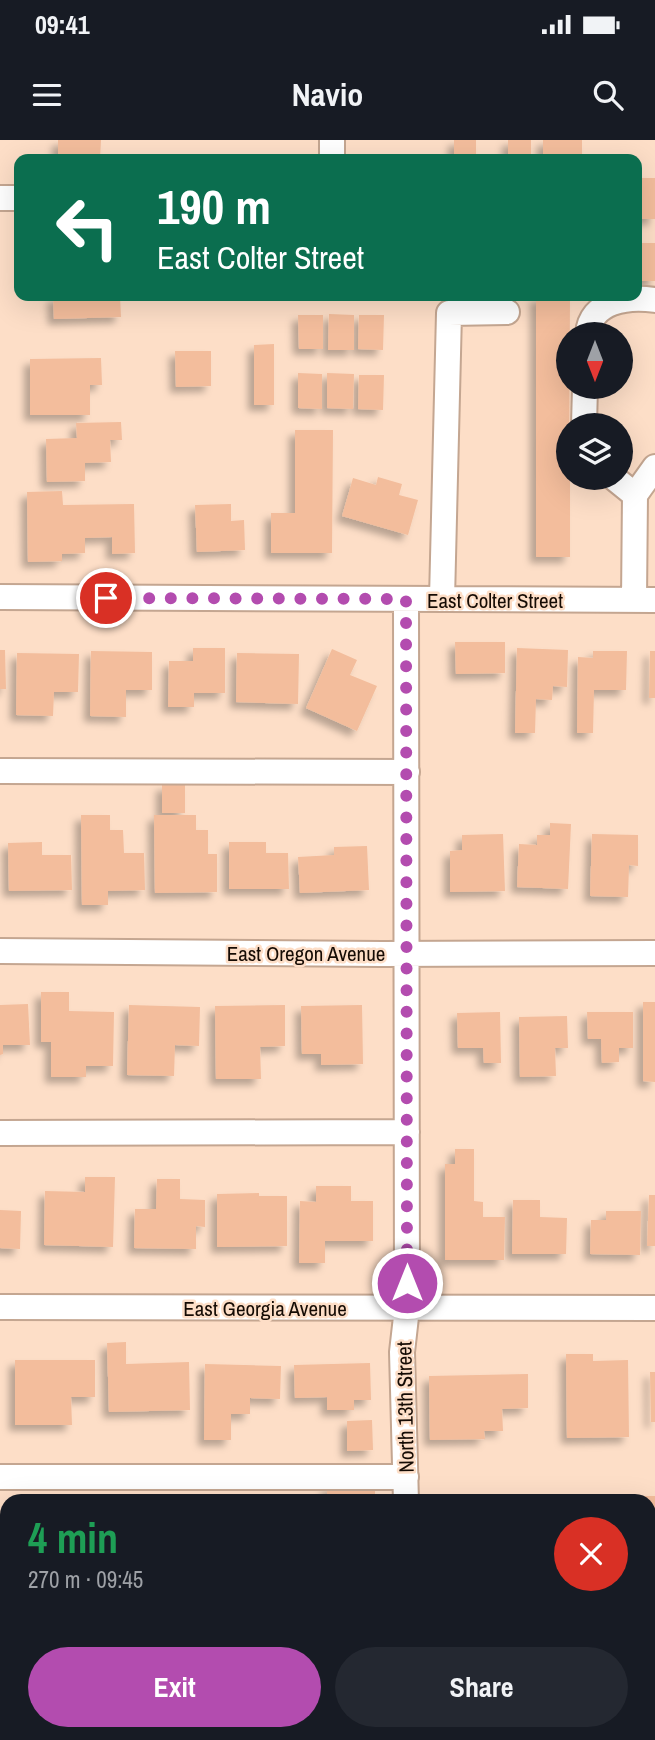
<!DOCTYPE html>
<html lang="en">
<head>
<meta charset="utf-8">
<style>
  :root { --surface:#171b24; --page:#242831; --text:#f1f3f6; --muted:#9ea1a6; --accent:#b34caf }
  body { margin:0; font-family:"Archivo Narrow",sans-serif; background:var(--page); color:var(--text); height:100vh; display:flex; flex-direction:column; font-size:26px; white-space:nowrap }
  * { box-sizing:border-box; margin:0 }
  p { font-size:23px; color:var(--muted) }
  .icon { flex:none; width:38px; height:38px; fill:none; stroke:currentColor; stroke-width:2; stroke-linecap:round; stroke-linejoin:round }
  .map { position:relative; flex:1; overflow:hidden }
  .side { position:absolute; left:0px; top:1354px; width:656px; height:247px; display:flex; flex-direction:column; background:var(--surface); border-radius:21px 21px 0 0; box-shadow:0 7px 28px #0002 }
  .side>* { flex:none }
  .banner { position:absolute; left:14px; top:14px; width:628px; height:147px; border-radius:14px; box-shadow:0 7px 28px #0002; background:#0b6e4f; color:#fff; overflow:hidden }
  .needle { width:46px; rotate:180deg }
  .fabs { position:absolute; left:556px; top:182px; display:grid; gap:14px }
  .fabs a { display:grid; place-items:center; width:77px; height:77px; border-radius:50%; background:var(--surface); box-shadow:0 7px 28px #0002; font-size:35px }
  .pin { position:absolute; display:grid; place-items:center; width:60px; height:60px; color:#fff; margin:-30px; border:4px solid #fff; border-radius:50%; box-shadow:0 2px 7px #0007 }
  .me { position:absolute; width:77px; margin:-38px; rotate:0deg; stroke-linejoin:round; filter:drop-shadow(0 0 5px #0008) }
  .turn { display:flex; align-items:center; gap:24px; height:147px; padding:0 28px; font-size:32px }
  .turn .icon { width:91px; height:91px; stroke-width:2.5 }
  .turn b { display:block; font-size:49px; line-height:60px }
  .round { display:grid; place-items:center; flex:none; width:74px; height:74px; border-radius:37px; background:var(--page) }
  .headline { display:flex; align-items:center; justify-content:space-between; height:119px; padding:0 28px }
  h1 { font-size:42px; font-weight:700; line-height:52px; color:#1e9e55 }
  .primary-button { display:flex; gap:14px; margin-top:auto; padding:14px 28px }
  .primary-button a { flex:1; height:80px; border-radius:42px; background:var(--accent); color:#fff; font-size:28px; font-weight:700; line-height:80px; text-align:center }
  .primary-button a+a { background:var(--page); color:var(--text) }
  .status { display:flex; justify-content:space-between; align-items:center; height:49px; padding:0 35px; background:var(--surface); direction:ltr }
  .status svg { height:19px; fill:currentColor }
  header { display:flex; justify-content:space-between; align-items:center; height:91px; padding:0 28px; background:var(--surface); font-size:32px; font-weight:700 }
  .map>svg:first-child { display:block }
</style>
</head>
<body>
<div class="status"><b>09:41</b><svg viewBox="0 0 49 12"><path d="M0 12V9h3v3zM5 12V6h3v6zM10 12V3h3v9zM15 12V0h3v12zM26 1h20v11H26zM47 4h2v5h-2z"/></svg></div>
<header><svg class="icon" aria-label="menu" viewBox="0 0 24 24"><path d="M4 6h16M4 12h16M4 18h16"/></svg>Navio<svg class="icon" aria-label="search" viewBox="0 0 24 24"><circle cx="10" cy="10" r="6"/><path d="M15 15l6 6"/></svg></header>
<div class="map">
<svg width="655" height="1600" viewBox="0 0 655 1600">
  <defs>
    <filter id="shadow"><feDropShadow dx="-6" dy="6" stdDeviation="3.5" flood-color="#0004"/></filter>
  </defs>
  <rect width="100%" height="100%" fill="#fddec7"/>
  <path fill="#f5cfb4" d="M649,1545H655V1600H426V1594H649Z"/>
  <path fill="#f3bd9c" filter="url(#shadow)" d="M58,0H101L100,19H58Z
    M454,0H476V19H454Z
    M508,0H531V19H508Z
    M543,0H582V19H543Z
    M637,38H655V79H637Z
    M637,103H655V141H637Z
    M53,156H120L121,177L54,179Z
    M536,156H570L569,338H570V417H536Z
    M329,174L354,175V210H328Z
    M298,175H323V209H299Z
    M359,175H384L383,210L358,209Z
    M274,204V265H254V205Z
    M175,211H211V246L176,247Z
    M101,218L102,245H90V275H30V219Z
    M298,233L322,234V269L298,268Z
    M327,233L354,234L353,269L327,268Z
    M359,235H384L383,270L358,269Z
    M121,282L122,300H110L111,322L85,323V341L47,342L46,299L77,298L76,283Z
    M295,290H333L332,413H271V373H295Z
    M378,337L402,344L399,355L418,360L408,395L342,376L353,338L376,345Z
    M62,351L63,365L134,364L135,413L112,414V397L85,398V413L62,414V421L28,422L27,352Z
    M231,364V381L244,380L245,410L197,412L195,365Z
    M455,502H505V533L456,534Z
    M193,508H225V553H194V567H168L169,521H193Z
    M517,508L568,510L567,547L553,546L552,560L536,559L535,593H515Z
    M332,509L357,520L350,535L377,546L357,591L306,568Z
    M0,510H5L6,549H0Z
    M91,511L152,512V550H126V577L90,576Z
    M593,511H627L626,550H594L593,593H577L578,517L593,518Z
    M650,511H655V558H649Z
    M17,513L79,514L78,552H54L53,576L16,575Z
    M237,513L299,514L298,564L236,562Z
    M162,645H185V673H162Z
    M81,675H110V690H123L124,713H144L145,750L108,751V765H82Z
    M154,675H196V690H208V714H217V752L155,753Z
    M550,683L571,684L568,749L517,747L519,704L537,705V695H550Z
    M503,694L505,751L450,752V711L462,710V695Z
    M592,694L638,695V726L629,725L628,757L590,756Z
    M42,702V715H71L72,750L9,751L8,703Z
    M229,702H266V713H288L289,749H229Z
    M367,706L369,750L300,753L298,717L334,715V707Z
    M41,852H69V871L114,872L113,926H86V937H51V902H41Z
    M643,862H655V942L643,941Z
    M28,864L30,905H3V914L0,915V865Z
    M129,865L200,867L199,906L175,905L174,936L127,935Z
    M285,865V906L260,907L261,939H216L215,866Z
    M362,865L363,924L321,925V914H302L301,866Z
    M500,872L501,923H484L483,908H458L457,873Z
    M587,872H633V908H619V922L602,923L601,899H588Z
    M567,876L568,908H555L556,936L520,937L519,877Z
    M455,1009H474V1061L483,1062V1077H505L504,1120H445V1024H455Z
    M85,1037H115L113,1107L44,1105L45,1051L85,1052Z
    M157,1039H180V1059L205,1060V1087L196,1086V1109L134,1108L135,1069H156Z
    M316,1046H351V1061H373V1101H325V1123H299L300,1061L316,1062Z
    M259,1053V1056H287V1106L217,1107V1054Z
    M649,1055H655V1106H647Z
    M513,1060H540V1077L567,1078L566,1114H512Z
    M0,1070L21,1071L20,1109L0,1108Z
    M606,1071H641L640,1115L590,1114L591,1080H606Z
    M126,1202V1224L189,1222L190,1270L109,1272L107,1203Z
    M566,1214H593V1221L628,1220L629,1297L567,1298Z
    M15,1220H95V1257H71L72,1285H15Z
    M370,1223L371,1260H354V1270H327V1257L295,1258L294,1225Z
    M205,1224L281,1226L280,1259L250,1258V1274H231V1300H204Z
    M650,1232H655V1282H651Z
    M528,1234V1268L502,1269L503,1291H484L485,1299L430,1300L429,1236Z
    M372,1280L373,1310L347,1311V1281Z
    M327,1346H375V1362H327Z
    M473,1356H655V1430H649V1362H473Z
    M0,1413H5V1446H0Z
    M0,1561H5V1595H0Z
    M18,1594H93L94,1600H47V1597L18,1598Z
    M106,1594H191V1600H106Z
    M209,1594H276V1600H209Z"/>
  <g fill="none" stroke-linecap="round" stroke-linejoin="round">
    <defs>
      <path id="minor" d="M332,0V19
        M0,58H19
        M588,194C590,161 628,156 655,160
        M584,285L585,247
        M614,338L635,355
        M0,457L655,460
        M406,459L407,1168L402,1212L406,1362
        M442,459L449,173L507,172
        M634,460L635,355L655,327
        M0,631L407,632
        M0,811L382,814L655,813
        M0,993L407,992
        M0,1167L655,1168
        M0,1337H406
        M649,1449H655
        M0,1506H7
        M409,1594V1600"/>
    </defs>
    <use href="#minor" stroke="#c4a691" stroke-width="28"/>
    <use href="#minor" stroke="#fff" stroke-width="24"/>
  </g>
  <g fill="none" stroke-linecap="round" stroke-linejoin="round">
    <path stroke="#b34caf" stroke-width="12" stroke-dasharray="0 21.6" d="M106,458L406,459L407,1143"/>
  </g>
  <g text-anchor="middle" dominant-baseline="central" stroke-width="5" stroke-linejoin="round" paint-order="stroke">
    <g font-size="21" fill="#150b04" stroke="#fddec7">
      <text x="495" y="460">East Colter Street</text>
      <text x="306" y="813">East Oregon Avenue</text>
      <text x="265" y="1168">East Georgia Avenue</text>
      <text transform="translate(405 1267) rotate(-91)">North 13th Street</text>
    </g>
  </g>
</svg>
<div class="fabs">
<a><svg class="needle" viewBox="-14 -14 28 28"><path d="M0-13l5 13h-10z" fill="#e53935"/><path d="M0 13l5-13h-10z" fill="#9ea1a6"/></svg></a>
<a><svg class="icon" aria-label="layers" viewBox="0 0 24 24"><path d="M12 4l9 5-9 5-9-5zM3 14l9 5 9-5"/></svg></a>
</div>
<div class="pin" style="left:106px;top:458px;background:#d93025"><svg class="icon" aria-label="arrive" viewBox="0 0 24 24"><path d="M6 21V4h12l-3 4 3 4H6"/></svg></div>
<svg class="me" style="left:407px;top:1143px" viewBox="-20 -20 40 40"><circle r="17" fill="#b34caf" stroke="#fff" stroke-width="3"/><path d="M0-11L8 9 0 5-8 9z" fill="#fff"/></svg>
<div class="banner">
<div class="turn"><svg class="icon" aria-label="left" viewBox="0 0 24 24"><path d="M17 20v-9H6M10 6l-5 5 5 5"/></svg><div><b>190 m</b>East Colter Street</div></div>
</div>
<section class="side">
<div class="headline"><div><h1>4 min</h1><p>270 m · 09:45</p></div><a class="round" style="background:#d93025;color:#fff"><svg class="icon" aria-label="close" viewBox="0 0 24 24"><path d="M6 6l12 12M18 6L6 18"/></svg></a></div>
<div class="primary-button"><a>Exit</a><a>Share</a></div>
</section>
</div>
</body>
</html>
